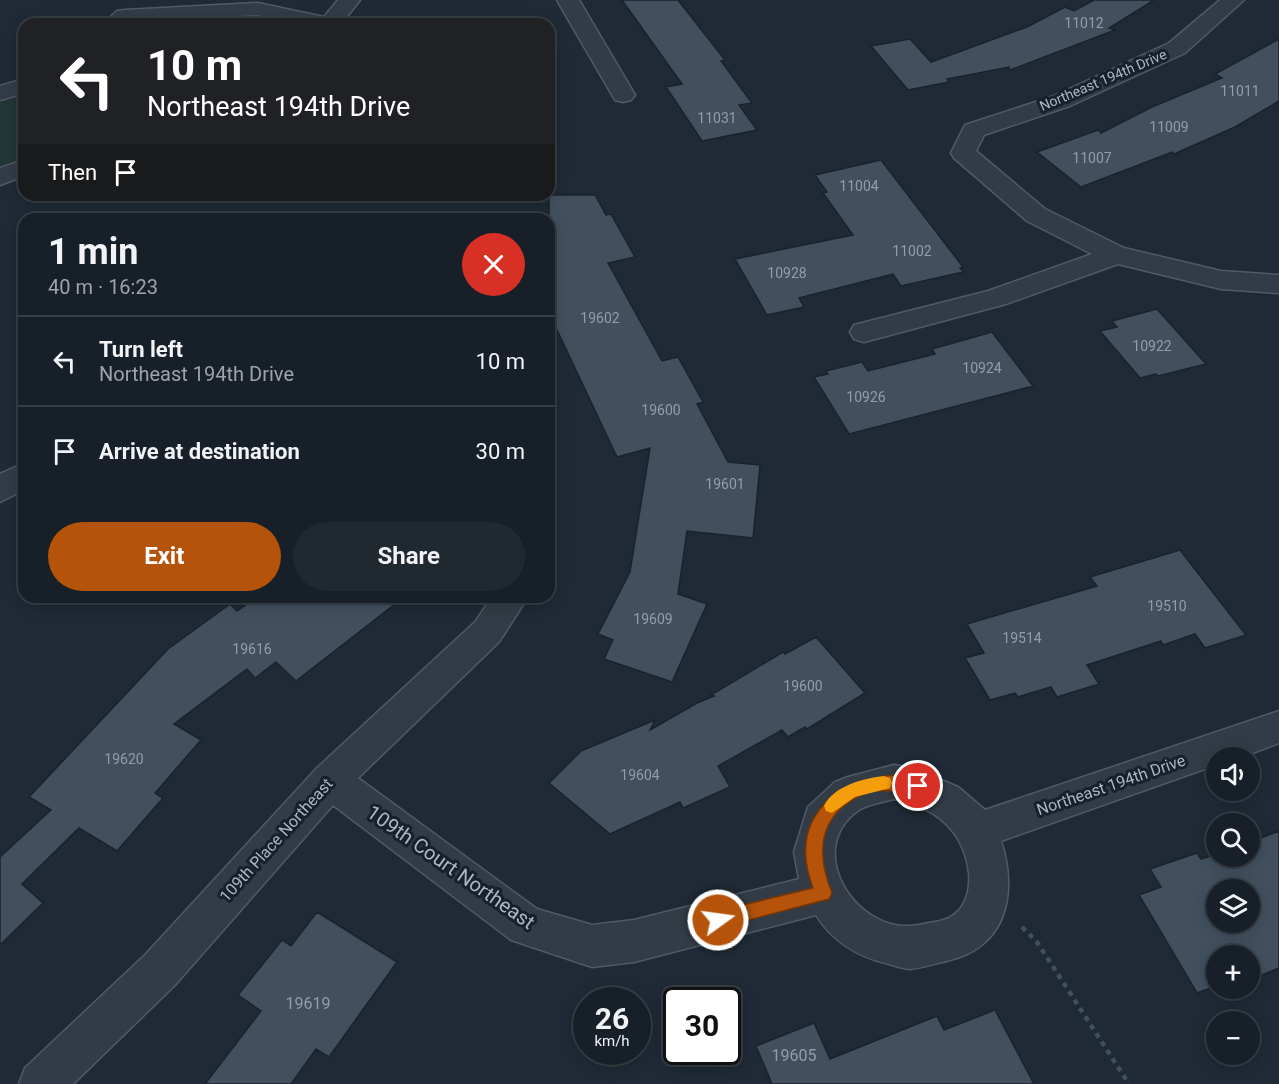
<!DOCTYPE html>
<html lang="en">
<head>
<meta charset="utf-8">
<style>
  :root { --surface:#172028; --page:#202830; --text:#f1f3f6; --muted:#9ea3a8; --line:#363e45; --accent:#b45309 }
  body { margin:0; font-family:Roboto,sans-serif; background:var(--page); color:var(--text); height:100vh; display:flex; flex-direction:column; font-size:22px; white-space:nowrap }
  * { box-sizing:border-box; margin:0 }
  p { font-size:20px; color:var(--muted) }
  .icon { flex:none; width:33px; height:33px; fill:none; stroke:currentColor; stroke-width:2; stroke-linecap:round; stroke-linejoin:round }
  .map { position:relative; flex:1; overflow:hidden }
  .side { position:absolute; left:18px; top:213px; width:537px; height:390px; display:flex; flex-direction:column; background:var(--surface); border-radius:18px; box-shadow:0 3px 15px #0003,0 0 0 2px var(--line) }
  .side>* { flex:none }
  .guide { position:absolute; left:18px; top:18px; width:537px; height:183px; border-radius:18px; box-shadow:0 3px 15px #0003,0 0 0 2px var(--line); background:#202124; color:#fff; overflow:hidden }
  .tools { position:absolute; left:1206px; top:747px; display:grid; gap:12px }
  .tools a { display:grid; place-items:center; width:54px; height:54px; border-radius:50%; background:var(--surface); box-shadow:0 3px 15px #0003,0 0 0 2px var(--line); font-size:30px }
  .speed { position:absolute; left:573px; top:987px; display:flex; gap:12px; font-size:30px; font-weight:700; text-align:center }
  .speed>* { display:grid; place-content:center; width:78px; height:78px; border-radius:50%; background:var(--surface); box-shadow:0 3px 15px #0003,0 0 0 2px var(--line); line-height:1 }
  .speed small { font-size:15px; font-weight:400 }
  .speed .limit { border:3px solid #111; border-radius:9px; background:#fff; color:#111 }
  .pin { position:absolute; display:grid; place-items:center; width:51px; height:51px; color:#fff; margin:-26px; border:3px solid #fff; border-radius:50%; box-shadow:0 2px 6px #0007 }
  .me { position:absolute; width:66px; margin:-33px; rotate:76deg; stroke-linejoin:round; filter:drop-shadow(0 0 4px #0008) }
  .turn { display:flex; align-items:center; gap:21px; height:126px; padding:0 30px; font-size:27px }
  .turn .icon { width:78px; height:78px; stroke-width:2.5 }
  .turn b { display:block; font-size:42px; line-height:51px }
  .then { display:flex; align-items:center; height:57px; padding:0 30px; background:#0003; gap:12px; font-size:22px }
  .round { display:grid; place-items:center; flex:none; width:63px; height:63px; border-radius:32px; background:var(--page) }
  .summary { display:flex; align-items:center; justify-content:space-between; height:102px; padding:0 30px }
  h1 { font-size:36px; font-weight:700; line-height:45px }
  .cta { display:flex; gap:12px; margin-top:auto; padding:12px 30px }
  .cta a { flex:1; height:69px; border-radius:36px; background:var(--accent); color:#fff; font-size:24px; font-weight:700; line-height:69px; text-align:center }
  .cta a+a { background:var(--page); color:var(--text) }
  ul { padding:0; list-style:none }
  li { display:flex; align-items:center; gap:18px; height:90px; padding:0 30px; border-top:2px solid var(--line) }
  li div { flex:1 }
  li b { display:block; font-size:22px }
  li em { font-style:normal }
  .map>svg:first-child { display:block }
</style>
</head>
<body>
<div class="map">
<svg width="1279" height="1084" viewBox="0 0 1279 1084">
  <rect width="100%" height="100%" fill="#1f2a36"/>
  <path fill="#213637" d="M24,86V167L0,177V93Z"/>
  <path fill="#42505e" stroke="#1a232d" stroke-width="1.5" fill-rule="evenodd" d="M622,0H678L725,60L721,61L752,103L739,105L757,130L702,141L666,87L682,84Z
    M1094,0H1154L1109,28L1115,30L1010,70L1009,67L947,79L949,82L908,90L871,46L910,39L931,62L1027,27L1065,7L1074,11Z
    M1279,39V101L1235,127L1174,154L1172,152L1081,187L1037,152L1098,130L1101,133L1152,107L1222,78L1215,74Z
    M881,160L963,267L960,268L963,272L901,286L893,274L799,298L804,307L767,315L735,259L853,235L823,193L827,192L815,175Z
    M549,195H595L606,215L611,214L635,257L608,263L662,361L678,357L703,402L697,404L728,462L760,465L753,538L687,531L678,594L707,604L672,682L604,659L613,640L598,634L630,572L650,448L617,457L549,313Z
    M1157,309L1206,364L1158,376L1156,374L1140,378L1100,331L1117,327L1112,321Z
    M992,332L1033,386L849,434L814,377L828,374L826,371L862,362L868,371L935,354L932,349Z
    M1180,550L1246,635L1205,648L1195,634L1163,645L1161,641L1087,665L1099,684L1057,697L1051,687L1018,697L1015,693L990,700L965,658L984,653L967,624L1097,586L1090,577Z
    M257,597H404L296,681L276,662L255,678L247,669L174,724L201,740L155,793L163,798L117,851L79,828L22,884L43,903L0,945V857L51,810L29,797L168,649L230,604L237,611Z
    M816,637L865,693L807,729L805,727L788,737L782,730L718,766L730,787L683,808L680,802L610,834L549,783L581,751L655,720L650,730L697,703L714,696L711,695L783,652L785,654Z
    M1279,831V968L1250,980V956H1216V986L1197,993L1139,895L1161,887L1150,869L1197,853L1201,859L1216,854V856H1250V842ZM1216,890H1250V922H1216Z
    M317,912L397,962L329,1057L316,1049L291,1084H205L261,1011L238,995L282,940L291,946Z
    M995,1010L1034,1084H772L756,1046L814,1023L830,1059L937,1016L944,1030Z"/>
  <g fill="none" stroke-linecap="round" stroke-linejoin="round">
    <defs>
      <path id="minor" d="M338,0H360L341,24H296L258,15L103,24L117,11L125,10L258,3L324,17Z
        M557,0H579L635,95L631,100L623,102L615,100Z
        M1220,0H1244L1185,53L1070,106L984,135L976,151L1045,209L1124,248L1221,271L1279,275V293L1221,289L1118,264L1006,304L864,342L854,339L850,332L854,325L988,291L1092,254L1027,221L954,158L951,153L965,125L1054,96L1169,43Z
        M24,79V93L0,100V86Z
        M24,160V176L0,185V168Z
        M24,463V490L0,502V474Z
        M492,597H528L499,642L358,778L537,909L592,925L634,920L799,879L794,852L808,807L835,782L848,777L894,765L912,768L958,787L985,810L1279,711V743L1239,758H1216V765L1001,841C1012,874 1013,918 984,943C971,955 955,959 938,963C930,965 920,968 911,969C904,969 896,966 889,964C858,957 833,942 816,915L634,962L592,967L511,940L333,805L175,985L73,1084H19L25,1068L145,955L317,768L475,622ZM894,799C935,807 964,830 969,873C970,886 968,898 961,908C952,919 942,921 929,923C913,927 896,928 880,920C838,901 814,840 859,810C868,804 884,802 894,799Z"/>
    </defs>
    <use href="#minor" stroke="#505a65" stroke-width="3"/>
    <path stroke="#3f5354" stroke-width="4.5" stroke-dasharray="5 5" stroke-linecap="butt" d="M1022,927L1037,942L1129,1084"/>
    <use href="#minor" fill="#333c46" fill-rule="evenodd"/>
  </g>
  <path fill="#b45309" stroke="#753606" stroke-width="1.5" d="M894,775L923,781L926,786L923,791C914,795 888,789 873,791C862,793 853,799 845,805C816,828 820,863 832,893L829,899L718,928L712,926L710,920L712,914L718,911L813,888C788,822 830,781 894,775Z"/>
  <path fill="#f59e0b" d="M884,776L890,778L892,783L890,788L855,797L832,813L826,811L824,806C833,786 865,778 884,776Z"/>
  <g text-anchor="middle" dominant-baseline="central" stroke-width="6" stroke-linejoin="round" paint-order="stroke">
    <g font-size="14" fill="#929daa">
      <text x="1084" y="23">11012</text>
      <text x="1240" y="91">11011</text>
      <text x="717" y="118">11031</text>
      <text x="1169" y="127">11009</text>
      <text x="1092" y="158">11007</text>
      <text x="859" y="186">11004</text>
      <text x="912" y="251">11002</text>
      <text x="787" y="273">10928</text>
      <text x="600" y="318">19602</text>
      <text x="1152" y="346">10922</text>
      <text x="982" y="368">10924</text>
      <text x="866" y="397">10926</text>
      <text x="661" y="410">19600</text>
      <text x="725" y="484">19601</text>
      <text x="1167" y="606">19510</text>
      <text x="653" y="619">19609</text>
      <text x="1022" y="638">19514</text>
      <text x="252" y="649">19616</text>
      <text x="803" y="686">19600</text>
      <text x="124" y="759">19620</text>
      <text x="640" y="775">19604</text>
    </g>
    <g font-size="14" fill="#adb7c4" stroke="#18212b">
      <text transform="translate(1103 80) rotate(-23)">Northeast 194th Drive</text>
    </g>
    <g font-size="16" fill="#adb7c4" stroke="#18212b">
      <text transform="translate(1111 785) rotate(-19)">Northeast 194th Drive</text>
      <text transform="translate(276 840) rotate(-48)">109th Place Northeast</text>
    </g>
    <g font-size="16" fill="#929daa">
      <text x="308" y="1003">19619</text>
      <text x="794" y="1055">19605</text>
    </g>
    <g font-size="20" fill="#adb7c4" stroke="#18212b">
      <text transform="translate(451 867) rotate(35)">109th Court Northeast</text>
    </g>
  </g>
</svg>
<div class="tools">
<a><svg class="icon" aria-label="sound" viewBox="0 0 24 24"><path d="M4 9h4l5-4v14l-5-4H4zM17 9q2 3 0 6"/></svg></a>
<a><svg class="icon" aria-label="search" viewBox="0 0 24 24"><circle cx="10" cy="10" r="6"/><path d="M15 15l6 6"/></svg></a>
<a><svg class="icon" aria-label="layers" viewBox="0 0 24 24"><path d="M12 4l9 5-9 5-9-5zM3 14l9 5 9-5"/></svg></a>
<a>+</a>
<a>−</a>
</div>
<div class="speed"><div>26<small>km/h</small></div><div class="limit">30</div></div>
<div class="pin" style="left:918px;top:786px;background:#d93025"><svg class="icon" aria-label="arrive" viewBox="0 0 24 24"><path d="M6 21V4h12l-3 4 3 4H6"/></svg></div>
<svg class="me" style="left:718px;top:920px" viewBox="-20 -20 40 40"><circle r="17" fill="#b45309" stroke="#fff" stroke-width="3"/><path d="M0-11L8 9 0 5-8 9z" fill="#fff"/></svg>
<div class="guide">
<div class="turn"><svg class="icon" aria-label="left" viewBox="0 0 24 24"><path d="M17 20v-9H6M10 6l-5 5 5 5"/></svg><div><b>10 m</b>Northeast 194th Drive</div></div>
<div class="then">Then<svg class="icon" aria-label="arrive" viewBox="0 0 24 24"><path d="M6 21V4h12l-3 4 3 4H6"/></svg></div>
</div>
<section class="side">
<div class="summary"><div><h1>1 min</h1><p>40 m · 16:23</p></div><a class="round" style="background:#d93025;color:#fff"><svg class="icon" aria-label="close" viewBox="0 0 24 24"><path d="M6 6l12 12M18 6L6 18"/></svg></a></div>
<ul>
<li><svg class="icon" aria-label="left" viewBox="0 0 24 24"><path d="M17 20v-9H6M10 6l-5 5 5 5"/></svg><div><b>Turn left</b><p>Northeast 194th Drive</p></div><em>10 m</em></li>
<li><svg class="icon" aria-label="arrive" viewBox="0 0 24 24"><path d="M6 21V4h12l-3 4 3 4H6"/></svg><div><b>Arrive at destination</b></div><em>30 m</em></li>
</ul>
<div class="cta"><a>Exit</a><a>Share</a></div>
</section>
</div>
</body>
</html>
